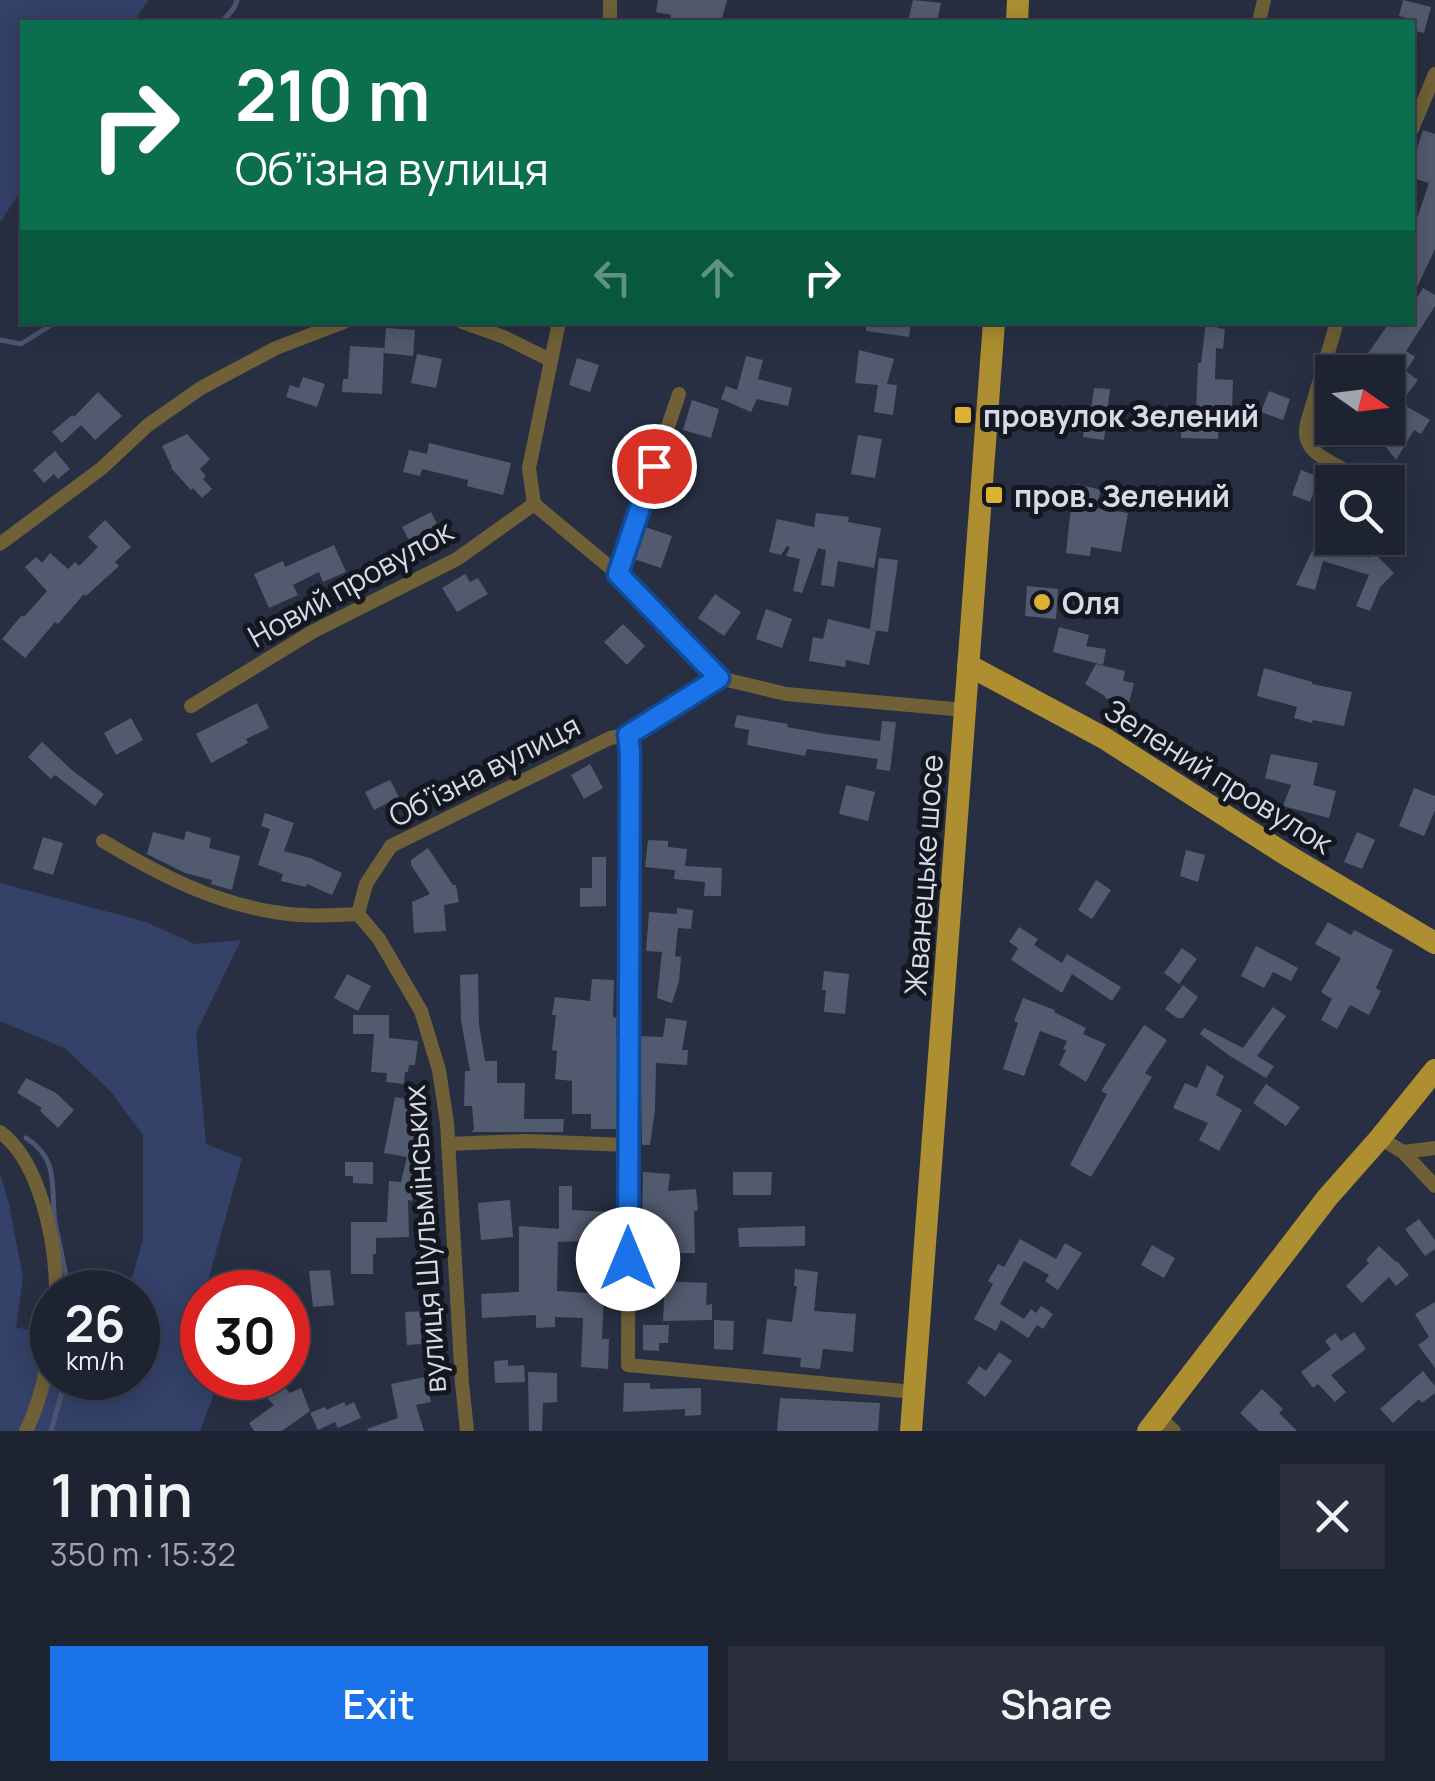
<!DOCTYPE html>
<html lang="en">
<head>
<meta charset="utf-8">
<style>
  :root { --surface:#1e2332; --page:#2b2f3e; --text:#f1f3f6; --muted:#a1a4ac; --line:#3c404d; --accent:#1a73e8 }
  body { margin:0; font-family:Manrope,sans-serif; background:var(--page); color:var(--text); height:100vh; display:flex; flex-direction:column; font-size:38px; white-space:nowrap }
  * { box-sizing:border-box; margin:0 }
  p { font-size:32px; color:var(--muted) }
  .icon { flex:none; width:55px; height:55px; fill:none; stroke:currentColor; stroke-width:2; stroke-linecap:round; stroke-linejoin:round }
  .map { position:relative; height:1431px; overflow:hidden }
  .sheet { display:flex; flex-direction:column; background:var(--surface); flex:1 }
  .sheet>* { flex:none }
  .hud { position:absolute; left:20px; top:20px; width:1395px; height:305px; border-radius:0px; box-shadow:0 5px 25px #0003,0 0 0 2px var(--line); background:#0b6e4f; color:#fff; overflow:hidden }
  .needle { width:65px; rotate:104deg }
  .controls { position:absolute; left:1315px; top:355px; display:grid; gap:20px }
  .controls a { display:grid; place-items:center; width:90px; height:90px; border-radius:0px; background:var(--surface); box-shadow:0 5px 25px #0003,0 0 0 2px var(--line); font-size:50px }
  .speed { position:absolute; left:30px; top:1270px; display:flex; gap:20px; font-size:50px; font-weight:700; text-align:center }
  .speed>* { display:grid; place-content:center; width:130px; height:130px; border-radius:50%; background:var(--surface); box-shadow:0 5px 25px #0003,0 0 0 2px var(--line); line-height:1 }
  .speed small { font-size:25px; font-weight:400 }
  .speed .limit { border:15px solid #d22; background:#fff; color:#111 }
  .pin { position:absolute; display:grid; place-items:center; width:85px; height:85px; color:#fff; margin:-42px; border:5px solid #fff; border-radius:50%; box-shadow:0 2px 10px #0007 }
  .me { position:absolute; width:110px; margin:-55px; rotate:0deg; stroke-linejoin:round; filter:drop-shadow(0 0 8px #0008) }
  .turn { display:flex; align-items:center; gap:35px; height:210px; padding:0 50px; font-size:45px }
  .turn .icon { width:130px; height:130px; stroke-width:2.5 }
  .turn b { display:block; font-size:70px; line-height:85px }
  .lanes { display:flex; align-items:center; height:95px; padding:0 50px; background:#0003; justify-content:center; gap:50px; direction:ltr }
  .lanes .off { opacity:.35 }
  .round { display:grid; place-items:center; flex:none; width:105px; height:105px; border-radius:0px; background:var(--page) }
  .head { display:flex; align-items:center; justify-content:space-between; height:170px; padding:0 50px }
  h1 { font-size:60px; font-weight:600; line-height:75px }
  .action { display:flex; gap:20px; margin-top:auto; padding:20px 50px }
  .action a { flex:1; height:115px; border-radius:0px; background:var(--accent); color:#fff; font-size:40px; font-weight:600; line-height:115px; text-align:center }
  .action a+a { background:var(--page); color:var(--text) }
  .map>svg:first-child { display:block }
</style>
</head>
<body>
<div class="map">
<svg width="1435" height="1431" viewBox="0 0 1435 1431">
  <rect width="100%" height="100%" fill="#282f42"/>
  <path fill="#344168" d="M0,0H148L134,22H22V190L0,222Z
    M0,883L146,922L195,944L241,940L196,1033L206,1144L242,1158L208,1281L242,1292H202V1378H220L200,1431H0V1173L9,1204L23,1277L16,1328L52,1331V1378H138V1292H128L143,1239V1135L111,1092L66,1049L0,1021Z"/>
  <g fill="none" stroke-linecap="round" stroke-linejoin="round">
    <path stroke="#4c5574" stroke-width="5" d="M222,22L234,8L237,0
      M0,340L21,344L56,322
      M26,1138C61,1160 50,1189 55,1223C60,1246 65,1269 69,1292
      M51,1431L66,1378"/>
  </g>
  <path fill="#525a6f" d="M658,0H727L721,22L670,21L671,15L656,12Z
    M913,0L941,3L937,22H908Z
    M1403,0L1431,7L1424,33L1412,30V22H1406L1407,18L1399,16Z
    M1423,130L1435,134V249L1412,298V220L1416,221L1429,183L1412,178V165Z
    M1423,288L1435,295V306L1406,351L1415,357L1406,371L1418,380L1406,396L1388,382V372L1364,359L1390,322H1412V305Z
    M866,322H911L909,337L866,331Z
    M1206,322H1217V328L1225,329L1223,349L1216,348L1215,379L1233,380L1232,411L1219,410L1218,439L1181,438V411H1196L1198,363H1201Z
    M386,328L415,330L413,356L384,353Z
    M350,346L384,348L382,394L342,392L343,379H348Z
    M859,350L894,359L887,384L897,385L893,415L874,412L878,385L855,383Z
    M417,354L442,359L436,388L411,383Z
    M746,356L763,360L758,379L792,388L788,406L757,399L751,412L721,399L726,386L737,390Z
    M577,358L599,365L590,392L569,385Z
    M303,377L325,384L317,407L286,397L290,385L299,388Z
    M1094,388L1110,389L1104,440L1083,437L1085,416L1090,417Z
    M1269,391L1290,399L1283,420L1261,412Z
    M98,392L122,416L95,440L81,425L62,443L52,432L72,415L74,417Z
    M692,400L719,409L711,438L683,430Z
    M1401,403L1430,420L1421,434L1414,430L1396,460L1386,447L1397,438L1388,432V414L1392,417Z
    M187,434L210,459L200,469L206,476L203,479L212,489L202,498L193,488L191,490L171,468L172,467L162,446Z
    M858,435L882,439L875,478L851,474Z
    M429,443L511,463L503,495L467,486L468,480L422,469L420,476L403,472L409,450L427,454Z
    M55,451L70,469L58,479L54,474L44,483L33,470Z
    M1301,470L1319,477L1310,502L1292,495Z
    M1077,484L1101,490L1096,508L1128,513L1121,552L1091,547L1090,556L1066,553L1071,507Z
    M1329,507H1332V538L1340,540L1337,549L1369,558L1374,553L1394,573L1380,587L1370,611L1356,606L1369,575L1323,561L1315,590L1296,585L1312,551L1316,552Z
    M431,512L439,528L429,534L431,539L413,548L402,527Z
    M816,513L849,517L848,522L881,528L874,568L838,561L834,587L821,585L826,550L818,548L802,593L793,591L800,559L786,556L790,547L787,546L781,555L769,552L777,519L814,527Z
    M105,520L131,547L115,562L119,566L86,596L84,594L58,624L55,622L25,658L2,639L22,615L24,617L47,591L25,567L36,557L42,563L50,553L68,569L75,562L79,566L98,547L88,537Z
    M645,527L672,536L661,568L634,559Z
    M334,545L346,572L323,582L319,572L293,585L298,595L269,608L254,574L283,561L285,567Z
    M879,558L898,560L888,632L870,630L876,631L869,665L846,660L845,667L809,661L813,637L823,639L828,619L870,629Z
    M465,574L470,582L478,578L488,594L457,612L442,588Z
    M1027,586L1058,589L1056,619L1025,616Z
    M715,594L741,612L724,636L698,618Z
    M766,609L792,619L782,648L756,639Z
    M623,624L645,646L627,665L604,642Z
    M1059,627L1089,635L1086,646L1106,649L1103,665L1053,652Z
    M1096,664L1125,671L1123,681L1134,683L1129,703L1105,698V696L1085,684Z
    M1264,668L1312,682V684L1352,692L1344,726L1313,720L1312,723L1294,718L1297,707L1257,696Z
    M257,703L269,728L246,739L248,743L211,763L196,734Z
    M737,715L788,724L787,727L826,734L880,741L882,721L896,722L890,771L876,769L878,759L807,749L805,756L747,745L749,730L734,727Z
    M131,718L143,740L116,755L104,733Z
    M42,742L73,771L104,794L95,806L55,775L51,779L28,757Z
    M1271,754L1318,763L1313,785L1336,791L1329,818L1283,806L1291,785L1265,778Z
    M590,764L603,788L584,799L571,775Z
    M390,780L399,797L374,810L365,792Z
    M846,785L875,792L868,821L839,814Z
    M1414,788L1435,796V810L1424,836L1399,826Z
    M265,813L294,823L284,851L310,858L342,873L332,895L307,884L306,887L281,881L283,874L258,865L270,829L261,826Z
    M186,831L211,838L209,848L240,856L232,890L211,884L212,880L185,873L147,854L153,832L184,840Z
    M1357,832L1375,840L1362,869L1344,862Z
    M43,837L63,843L53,875L33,869Z
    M648,840L668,841V847L687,849L685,866L722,868L721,896H704L705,882L674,879L675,870L645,867Z
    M428,848L453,885H456L459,902L444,905L446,931L414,933L412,902L430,894L411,865V860Z
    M1186,850L1205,855L1198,882L1180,876Z
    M592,857H606V906L580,907V888H592Z
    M1096,880L1111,890L1092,919L1078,910Z
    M677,908L693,910L691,929L678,928L675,956L681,957L679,981L672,1003L657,998L662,952L646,951L649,912L677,914Z
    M1328,922L1351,935L1354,930L1393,950L1376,988L1381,991L1369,1015L1350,1005L1337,1029L1321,1020L1332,999L1321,992L1341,958L1315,944Z
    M1019,927L1038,939L1034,945L1062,963L1067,954L1121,987L1112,1001L1072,974L1062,993L1011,960L1018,948L1009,942Z
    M1256,946L1298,968L1291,981L1273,972L1264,988L1241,976Z
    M1182,948L1197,959L1179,984L1164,973Z
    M824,971L849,974L845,1014L824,1012L826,990H822Z
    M347,974L371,986L358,1011L334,998Z
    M478,974L479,1025L485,1061H497V1083H525L524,1119H564L563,1132H471L474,1130L472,1106H464L465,1071H470L461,1020L460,975Z
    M592,979L614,980L613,1017L617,1018L616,1036H618V1129H591V1114H572V1081L555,1079L557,1051L552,1050L556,1015H552L555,997L590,1001Z
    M1183,985L1198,997L1183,1018H1177L1165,1009Z
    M1023,998L1055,1010L1054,1012L1086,1028L1083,1034L1106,1044L1086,1082L1059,1065L1066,1050L1063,1049L1067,1041L1040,1031L1024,1076L1003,1069L1018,1023L1014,1021Z
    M1273,1007L1286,1016L1257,1056L1274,1066L1266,1078L1230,1056L1200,1034L1204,1028L1243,1048Z
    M353,1015H389V1038L418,1041L415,1065H409L408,1072H405L404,1084L386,1082L387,1073L371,1072L374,1034H353Z
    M666,1018L687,1021L682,1050H688L687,1065L656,1063L655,1110L650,1145H642L640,1036L663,1037Z
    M1144,1025L1167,1040L1145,1073L1152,1077L1091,1177L1070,1165L1107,1094L1101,1091Z
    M1207,1065L1224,1076L1216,1095L1242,1110L1219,1151L1199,1140L1208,1123L1173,1108L1185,1083L1197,1088Z
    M26,1078L56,1093L74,1110L58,1128L40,1111L42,1108L17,1093Z
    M1266,1084L1300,1107L1286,1126L1253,1103Z
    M395,1097L415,1101L408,1134L418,1136L412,1201L408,1200L409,1237L376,1238V1254H373V1274H351V1222H387L389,1181L401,1182L407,1157L384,1153Z
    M345,1162H373V1184L353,1183V1176H345Z
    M643,1172L670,1174L668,1191L696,1189L698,1210L694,1211L695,1253H673V1277H641Z
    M733,1172H772L771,1195H733Z
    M559,1186H572V1210L610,1212L609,1240L558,1242L557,1291L604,1294L602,1339H609L608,1369L581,1367L583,1318L555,1317V1327L536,1328V1315L482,1318L481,1294L519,1292V1226L559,1229Z
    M510,1200L513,1237L481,1240L478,1203Z
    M1419,1219L1435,1240V1249L1425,1256L1405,1229Z
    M805,1226V1246L739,1247L738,1228Z
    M1020,1239L1056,1259L1065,1243L1082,1253L1058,1290L1045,1281L1049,1275L1024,1261L1000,1304L1024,1319L1031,1309L1036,1313L1041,1306L1053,1314L1043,1329L1037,1325L1028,1338L1001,1320L996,1331L974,1319L993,1284L988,1281L998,1264L1004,1267Z
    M1152,1245L1175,1258L1164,1278L1141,1265Z
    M1379,1246L1396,1262L1397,1261L1409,1275L1396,1286L1389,1277L1362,1303L1346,1286L1369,1263L1366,1260Z
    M795,1269L818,1272L814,1311L856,1314L853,1352L823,1349L820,1369L800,1367L801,1358L763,1354L767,1319L792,1322L797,1286H794Z
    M330,1270L334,1305L313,1307L309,1271Z
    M665,1281L707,1283L706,1305L712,1304V1320L663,1321Z
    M1435,1302V1368L1418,1345L1429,1337L1415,1314Z
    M427,1311L428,1332L421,1333L422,1344L407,1345L405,1312Z
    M714,1320L734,1321L733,1350L714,1349Z
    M643,1325H669L668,1343H659V1351L643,1350Z
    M1354,1332L1366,1349L1331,1375L1346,1392L1335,1402L1318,1384L1313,1388L1301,1372L1331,1349L1325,1341L1335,1333L1341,1341Z
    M999,1352L1012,1361L985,1397L967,1383L979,1366L986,1371Z
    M508,1360V1366L524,1365L525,1382L495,1383L494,1361Z
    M1423,1371L1435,1386V1393L1422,1403L1419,1399L1393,1423L1380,1409Z
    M528,1372L557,1373V1402L543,1403L542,1431H529Z
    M425,1377L431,1402L416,1405L424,1431H368L367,1429L398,1418L391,1384Z
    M268,1378H275L290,1393L301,1388L310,1411L282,1431H254L249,1423L274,1405L257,1388Z
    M624,1383H650V1389L701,1388V1415L685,1416V1409L623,1412Z
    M1262,1389L1283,1409L1279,1413L1297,1431H1259L1240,1413Z
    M780,1398L880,1403L878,1431H777Z
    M344,1402L346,1406L354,1402L361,1418L338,1428L335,1422L318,1430L310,1413L325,1407L326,1410Z"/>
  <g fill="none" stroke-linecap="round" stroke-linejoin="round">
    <path stroke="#6f6037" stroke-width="14" d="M610,0V22
      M1259,22L1264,0
      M1412,129L1435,74
      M462,322L504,337L550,360
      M1337,322L1307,423C1300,452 1327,459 1348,472
      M534,504L618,574L719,678L786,694L965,710
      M534,504L529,468L559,322
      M0,544L102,468L148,425L201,388L276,348L344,322
      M618,574L679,394
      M191,706L312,632L457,559L534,504
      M628,735L630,752L628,1365L914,1392
      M103,841C160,875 215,904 281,913C306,917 332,915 358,914L379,939L421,1011L439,1070L447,1123L462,1383L467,1431
      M358,914L366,884L391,846L610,738L628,735L719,678
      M0,1132C41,1162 56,1244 56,1292
      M1380,1138L1403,1152L1435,1148
      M448,1144L526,1141L628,1145
      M1403,1152L1435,1186
      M1159,1417L1174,1431
      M26,1431C41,1401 47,1368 52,1336"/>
    <path stroke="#ad8f31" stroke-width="22" d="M1017,22L1018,0
      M968,665L1104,738L1285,854L1435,943
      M911,1431L994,322
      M1148,1431L1327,1198L1380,1138L1435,1070"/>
  </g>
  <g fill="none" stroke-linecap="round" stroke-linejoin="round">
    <defs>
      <path id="route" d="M628,1259L630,752L628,735L719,678L618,574L654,466"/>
    </defs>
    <use href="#route" stroke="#114b97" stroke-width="25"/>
    <use href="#route" stroke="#1a73e8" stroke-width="18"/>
  </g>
  <g fill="#dab333" stroke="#141720" stroke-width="4">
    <rect x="953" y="405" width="20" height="20" rx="5"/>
    <rect x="984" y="485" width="20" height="20" rx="5"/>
    <circle cx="1042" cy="602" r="10"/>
  </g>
  <g text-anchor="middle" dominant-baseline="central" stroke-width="10" stroke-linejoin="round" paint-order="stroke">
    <g font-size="30" font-weight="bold" fill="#d6dbe7" stroke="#141720" text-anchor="start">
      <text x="983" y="415">провулок Зелений</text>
      <text x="1014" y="495">пров. Зелений</text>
      <text x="1062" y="602">Оля</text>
    </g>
    <g font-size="30" fill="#d6dbe7" stroke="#141720">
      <text transform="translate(350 583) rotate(-29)">Новий провулок</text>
      <text transform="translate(484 770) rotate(-27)">Обʼїзна вулиця</text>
      <text transform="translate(1219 776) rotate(32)">Зелений провулок</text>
      <text transform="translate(923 875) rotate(-86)">Жванецьке шосе</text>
      <text transform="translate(424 1239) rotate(-94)">вулиця Шульмінських</text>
    </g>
  </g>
</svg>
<div class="controls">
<a><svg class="needle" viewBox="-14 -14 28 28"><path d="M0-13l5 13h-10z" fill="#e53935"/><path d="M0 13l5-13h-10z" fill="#a1a4ac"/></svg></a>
<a><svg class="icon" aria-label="search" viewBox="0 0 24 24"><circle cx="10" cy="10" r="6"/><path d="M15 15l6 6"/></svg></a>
</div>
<div class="speed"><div>26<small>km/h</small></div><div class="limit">30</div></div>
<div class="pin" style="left:654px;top:466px;background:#d93025"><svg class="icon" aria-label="arrive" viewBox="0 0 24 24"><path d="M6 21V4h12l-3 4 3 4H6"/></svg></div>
<svg class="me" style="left:628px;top:1259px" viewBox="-20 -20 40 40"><circle r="19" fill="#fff"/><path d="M0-13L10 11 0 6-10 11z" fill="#1a73e8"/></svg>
<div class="hud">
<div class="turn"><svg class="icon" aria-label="right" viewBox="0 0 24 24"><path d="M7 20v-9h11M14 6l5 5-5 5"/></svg><div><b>210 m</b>Обʼїзна вулиця</div></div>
<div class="lanes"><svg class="icon off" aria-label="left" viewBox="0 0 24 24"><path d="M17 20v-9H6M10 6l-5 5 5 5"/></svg><svg class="icon off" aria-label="ahead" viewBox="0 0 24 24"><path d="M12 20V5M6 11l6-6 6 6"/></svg><svg class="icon" aria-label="right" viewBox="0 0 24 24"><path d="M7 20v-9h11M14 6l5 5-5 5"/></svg></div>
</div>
</div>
<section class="sheet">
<div class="head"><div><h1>1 min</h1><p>350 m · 15:32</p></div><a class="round"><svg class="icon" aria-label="close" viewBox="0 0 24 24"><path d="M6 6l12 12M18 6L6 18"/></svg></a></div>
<div class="action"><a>Exit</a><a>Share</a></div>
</section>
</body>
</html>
